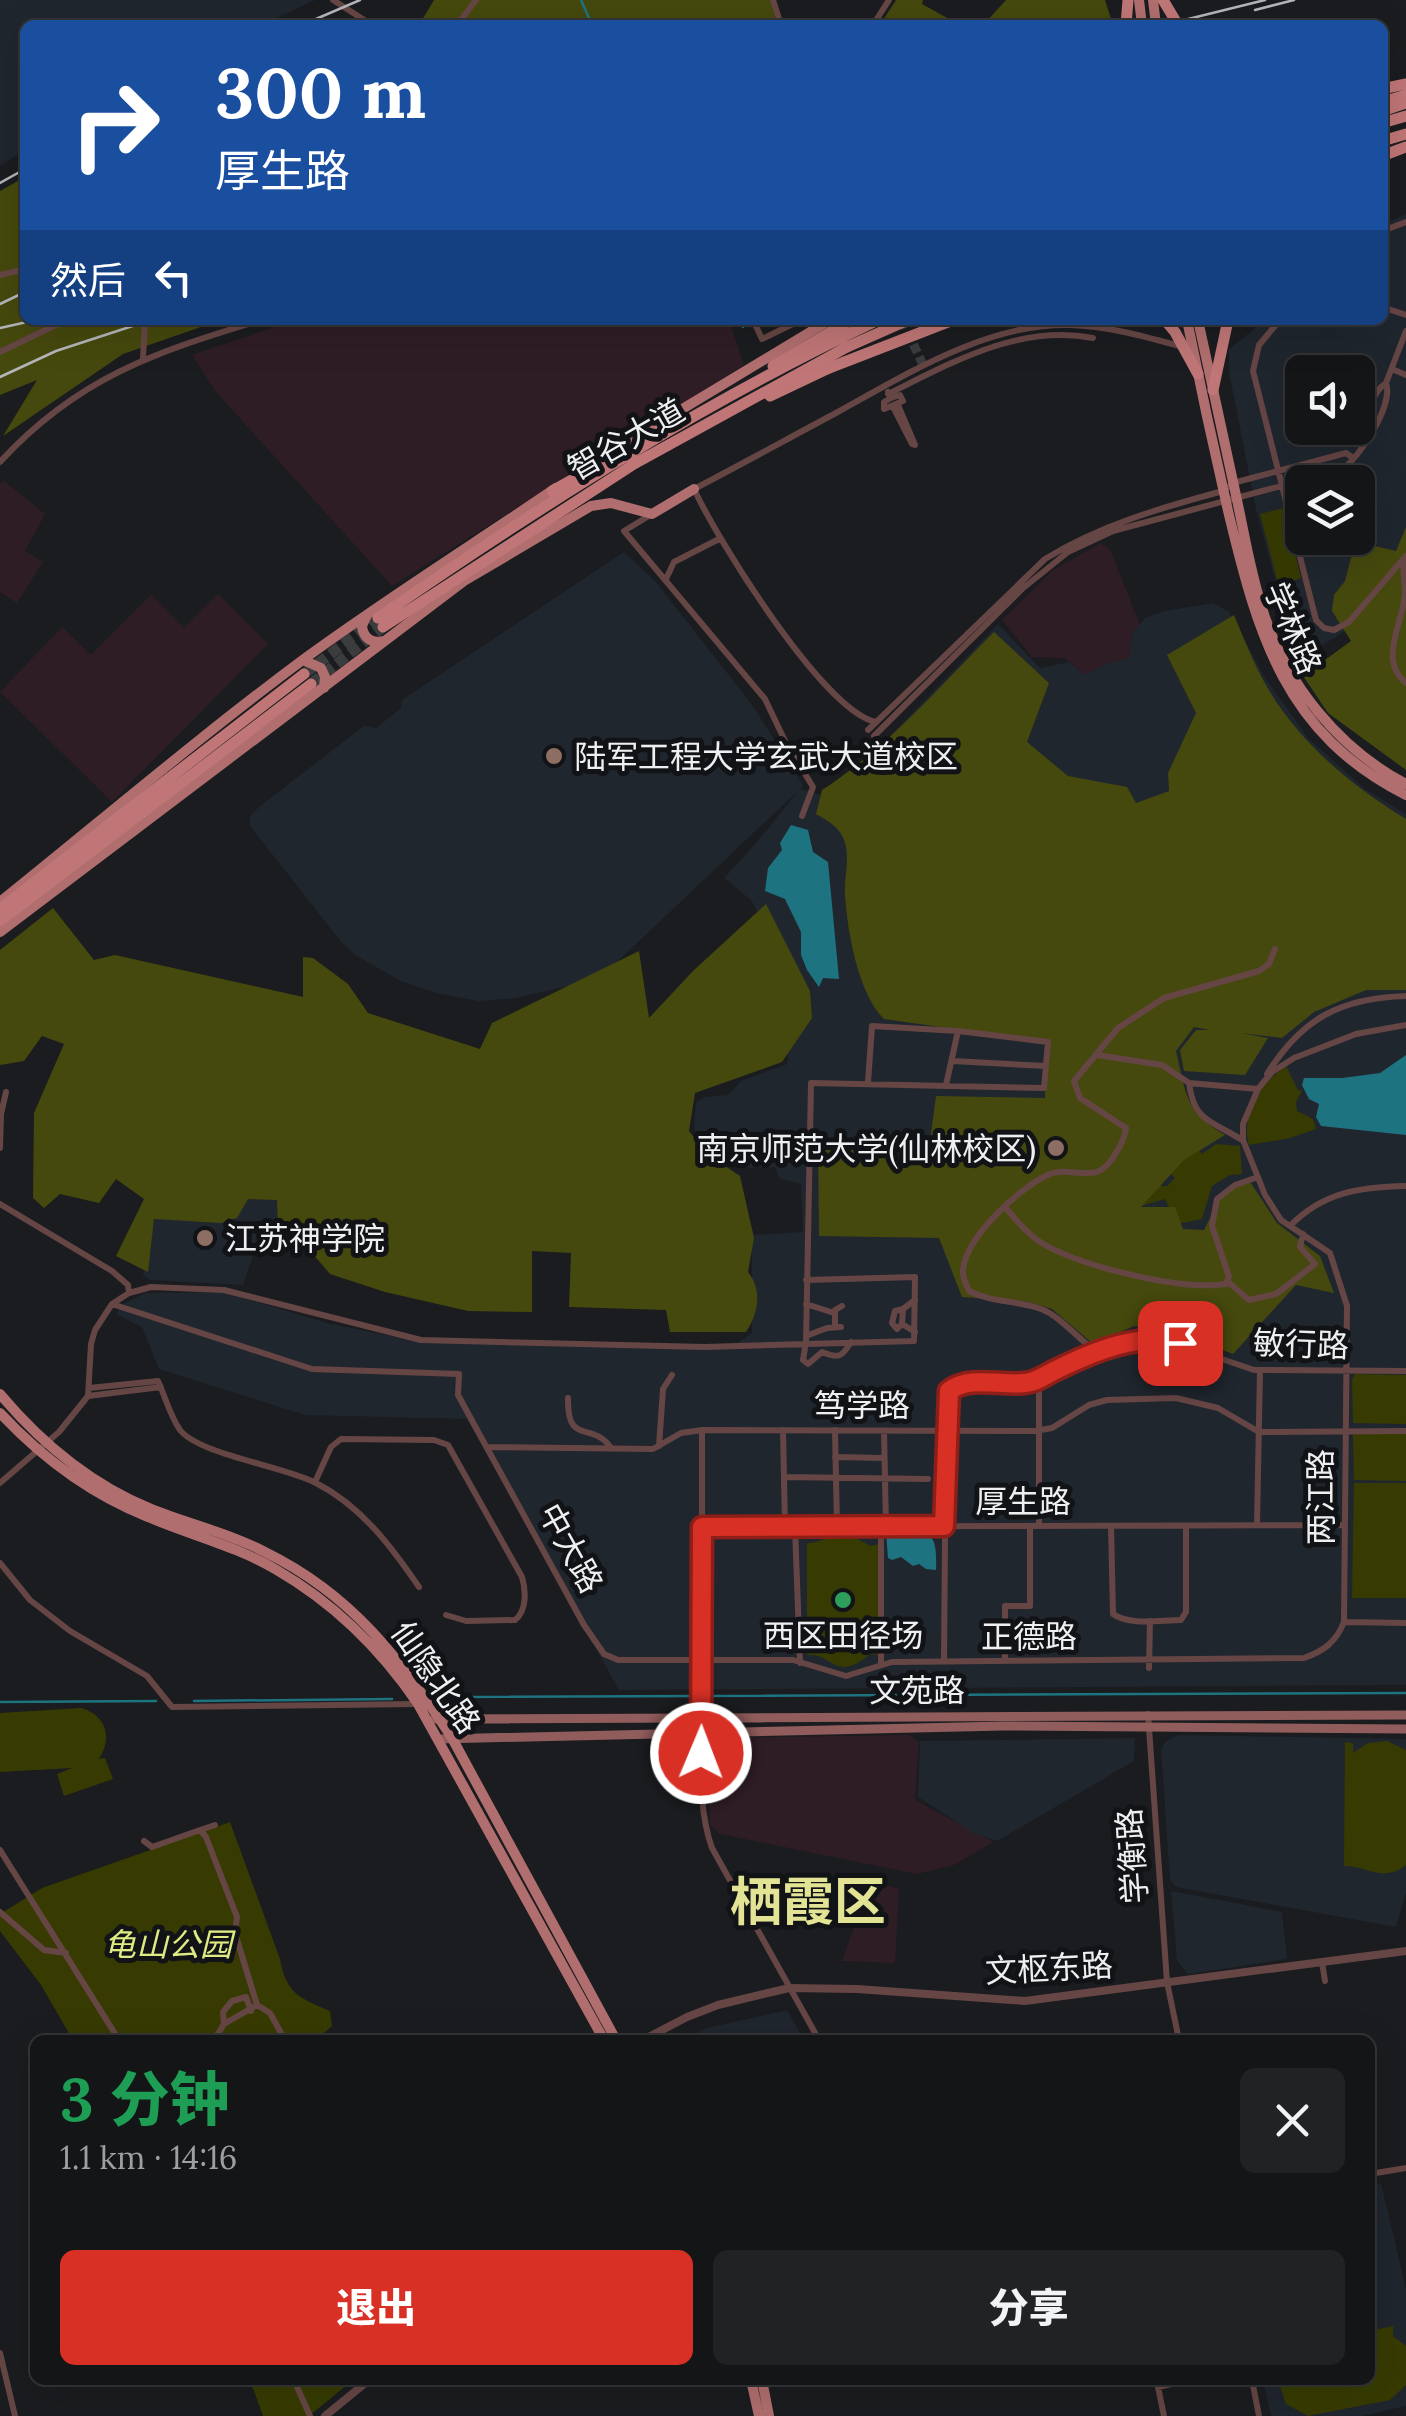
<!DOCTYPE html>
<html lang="zh">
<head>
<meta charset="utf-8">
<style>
  :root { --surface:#141517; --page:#212224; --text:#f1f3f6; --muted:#9d9fa1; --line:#333436; --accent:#d93025 }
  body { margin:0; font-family:Lora,"Noto Sans SC",serif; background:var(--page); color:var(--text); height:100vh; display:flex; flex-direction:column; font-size:38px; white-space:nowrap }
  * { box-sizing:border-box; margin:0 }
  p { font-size:32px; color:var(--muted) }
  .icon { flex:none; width:55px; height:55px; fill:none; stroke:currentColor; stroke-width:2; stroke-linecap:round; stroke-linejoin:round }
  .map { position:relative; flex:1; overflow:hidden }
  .drawer { position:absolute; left:30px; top:2035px; width:1345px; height:350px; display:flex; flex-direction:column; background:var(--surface); border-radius:15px; box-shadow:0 10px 40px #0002,0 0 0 2px var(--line) }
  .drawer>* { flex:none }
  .banner { position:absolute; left:20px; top:20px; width:1368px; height:305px; border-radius:15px; box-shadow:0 10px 40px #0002,0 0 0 2px var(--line); background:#1a4fa0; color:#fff; overflow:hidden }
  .fabs { position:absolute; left:1285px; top:355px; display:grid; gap:20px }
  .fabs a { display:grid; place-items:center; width:90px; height:90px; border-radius:15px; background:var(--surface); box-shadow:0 10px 40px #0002,0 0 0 2px var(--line); font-size:50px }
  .pin { position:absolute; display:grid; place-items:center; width:85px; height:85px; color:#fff; margin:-42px; border-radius:20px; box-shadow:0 5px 15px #0006 }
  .me { position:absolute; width:110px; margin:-55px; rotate:1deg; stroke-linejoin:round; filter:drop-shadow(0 0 8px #0008) }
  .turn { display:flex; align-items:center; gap:35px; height:210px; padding:0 30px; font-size:45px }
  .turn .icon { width:130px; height:130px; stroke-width:2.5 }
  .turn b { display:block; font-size:70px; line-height:85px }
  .then { display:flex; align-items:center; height:95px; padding:0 30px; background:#0003; gap:20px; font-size:38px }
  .round { display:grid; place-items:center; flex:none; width:105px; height:105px; border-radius:15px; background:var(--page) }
  .overview { display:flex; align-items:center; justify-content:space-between; height:170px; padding:0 30px }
  h1 { font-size:60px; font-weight:800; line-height:75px; color:#1e9e55 }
  .action { display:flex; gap:20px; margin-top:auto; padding:20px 30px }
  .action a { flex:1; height:115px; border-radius:15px; background:var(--accent); color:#fff; font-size:40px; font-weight:800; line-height:115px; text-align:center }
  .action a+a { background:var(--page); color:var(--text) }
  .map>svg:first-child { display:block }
</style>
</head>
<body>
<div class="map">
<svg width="1406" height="2416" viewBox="0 0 1406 2416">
  <rect width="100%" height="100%" fill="#1a1c1f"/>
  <path fill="#2f1d25" d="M295,320H729L744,365L392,586L216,392L192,355Z
    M3,480L45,514L25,551L43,562L17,603L0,592V484Z
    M1101,543L1110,549L1140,625L1133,632L1129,658L1109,663L1085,675L1065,658L1032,657L1002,620L1053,570Z
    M218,594L268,644L112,802L0,692L62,627L91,655L151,595L184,628Z
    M909,1735L919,1742L915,1800L993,1842L954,1865L917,1874L720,1834L710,1825L707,1743L711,1738Z
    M875,1882L899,1889L895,1963L842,1961L862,1905L872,1903Z"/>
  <path fill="#20262e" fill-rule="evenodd" d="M0,0H315L262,25H25V150L0,166Z
    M1406,214V566L1352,627L1303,657L1291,640L1256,509L1229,372V349L1266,320H1382L1383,224ZM1302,372H1358V428H1302ZM1302,482H1358V538H1302Z
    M624,552L656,582L753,706L803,785L801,789L821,795L835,793L998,624L1040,668L1069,662L1085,675L1109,663L1129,658L1133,632L1145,618L1165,611L1213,603L1229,612L1266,679L1308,738L1365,789L1406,814V1685L619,1690L467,1419L305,1415L159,1369L142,1327L116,1314L123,1304L145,1293L224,1292L327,1323L421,1342L733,1346L752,1333V1235L803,1232L801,1184L780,1179L775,1167L744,1168L731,1156L715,1154L698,1141L694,1127L696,1103L705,1097L728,1095L741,1081L787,1064L794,978L751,900L724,878L758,841L798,791L599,979L516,998L478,1001L436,993L401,981L355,955L342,943L250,826V816L260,806L364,726L376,728L401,708L402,700Z
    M241,1195L278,1199L281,1235L265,1232L258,1241L243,1285L150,1280L143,1275L155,1217L235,1219Z
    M1179,1735L1406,1739V1892L1396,1927L1176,1887L1170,1880L1161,1749L1166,1741Z
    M1135,1738L1134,1761L997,1841L973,1833L918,1797L920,1741Z
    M1171,1891L1282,1912L1287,1959L1188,1974L1177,1961Z
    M787,2010L804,2040H683L707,2028Z
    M1381,2183L1406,2289V2406L1363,2416H1271L1263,2380H1370V2185Z"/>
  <path fill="#373b02" d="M1284,508L1301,578L1293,581L1297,596L1282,599L1260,514Z
    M1286,1066L1298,1090L1302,1091L1296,1102L1297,1111L1313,1119L1316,1129L1290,1138L1249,1145C1240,1115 1262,1082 1286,1066Z
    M1216,1144L1240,1146L1242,1174L1230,1175L1212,1186L1202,1219L1177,1224L1165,1199L1141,1206L1159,1186H1167L1175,1178L1168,1171L1195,1145L1202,1154Z
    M1355,1374L1406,1375V1424L1353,1423L1352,1380Z
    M1353,1433L1406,1434V1481L1354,1480Z
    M1354,1483H1406V1598H1352Z
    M845,1533L871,1546L879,1544V1655L870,1654C835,1684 832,1652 807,1655V1543C820,1543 830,1535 845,1533Z
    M82,1708C106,1716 113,1737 99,1759L105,1758L113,1779L64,1796L57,1774L72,1768L0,1772V1713Z
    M1387,1741L1406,1750V1865C1382,1883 1369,1866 1344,1866L1345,1742L1353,1743V1753L1368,1743Z
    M230,1822L280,1959C286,1993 299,1998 330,2011L332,2026L316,2040H73L41,1985L0,1931V1914L42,1888Z
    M1393,2326V2336L1406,2346V2385L1390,2400L1308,2416L1286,2404L1278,2380H1370V2331Z
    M250,2380H353L309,2416H263Z"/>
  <path fill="#45490d" d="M434,0H770L778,25H419Z
    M896,0H923L922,4L960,25H880Z
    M1006,0H1105L1113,25H972L986,22Z
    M25,177V320H221L123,354L3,436L37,380L0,395V191Z
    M1406,527V770L1328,713L1303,676L1351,641L1332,611L1334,595L1345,581L1351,558L1370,545L1396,551Z
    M1234,615C1242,634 1250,654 1259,672C1290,735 1347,783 1406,819V990H1366L1314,1012L1282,1038L1241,1033L1268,1038L1245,1075L1184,1071L1180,1050L1196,1030H1209L1194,1027L1176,1051C1186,1094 1185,1112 1225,1135L1184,1160L1141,1207H1175L1183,1229L1204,1230L1221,1196L1249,1180L1277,1223L1320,1256L1334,1293L1296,1285L1233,1354L1181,1334L1134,1326L1093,1344L1052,1309L1025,1301L962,1297L939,1238L819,1236L818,1143L929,1149L936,1096L1045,1098L1046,1042L884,1019C858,994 847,930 845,894C844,879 849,862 846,847C843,829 830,822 816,814L822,790C887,748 940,686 994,632L1049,683L1027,742L1068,776L1127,787L1136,803L1169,791L1168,773L1196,713L1167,655Z
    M766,904L810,991L812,1018L782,1062L695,1093L689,1131L709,1155L740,1176L754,1238L748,1272C763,1291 758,1314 746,1332H670L666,1310L569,1307L571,1253L532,1251V1312L468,1311L385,1292L330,1274L295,1233L278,1225L277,1200L248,1199L237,1218L221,1223L154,1219L148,1272L116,1256L144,1199L116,1179L99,1203L60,1194L44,1208L33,1198L34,1113L64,1044L42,1036L24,1061L0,1065V950L53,908L94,960L115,955L303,997V957L313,958L348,984L368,1013L480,1049L492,1023L639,951L649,1018L693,971Z"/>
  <path fill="#1e7381" d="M791,825L808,830L813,852L828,862L839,979L823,978L819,987L807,970L801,955V932L785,899L765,891L768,868L782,850L780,843Z
    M1406,1055V1135L1321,1126L1316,1117L1319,1104L1309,1099L1302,1085L1304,1078H1342L1380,1073Z
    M886,1533C926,1533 938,1524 936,1570L926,1569L919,1564L913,1566L901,1557L892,1560L888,1558Z"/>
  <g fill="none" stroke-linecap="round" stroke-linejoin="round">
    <path stroke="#1e7381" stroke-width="2.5" d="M581,0L592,25
      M740,320L743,327
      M445,1697L1406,1693
      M194,1701L392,1699
      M0,1702L156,1701"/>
    <path stroke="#3a3c3e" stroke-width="9" stroke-dasharray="9 4.5" stroke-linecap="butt" d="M902,320L924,367"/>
    <path stroke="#3a3c3e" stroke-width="11" stroke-dasharray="11 5.5" stroke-linecap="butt" d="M304,674L378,618
      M311,684L383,627"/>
    <path stroke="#664645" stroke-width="6" d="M333,0L372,25
      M773,0L781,25
      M457,25L476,0
      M873,25L889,0
      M1382,231L1406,222
      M0,275L25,269
      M1382,307L1406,315
      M753,320L762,339L801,320
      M1280,320L1259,345L1253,371L1316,620L1324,628L1334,630L1349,622L1406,556
      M0,352L66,320
      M143,358L145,320
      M1392,369L1406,375
      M888,392L891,398L884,402V409L903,401L900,395L891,398
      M888,394C953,362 1019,324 1093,338
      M893,407L912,444L915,445L898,405
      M1366,437C1363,421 1372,392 1386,383L1406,331
      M0,462C77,378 155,352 261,320
      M652,514L624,531L765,699L785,741L813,787L802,816
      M1403,561C1403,571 1405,582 1405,593C1404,622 1377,659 1406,683
      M666,579L674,562L719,539
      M876,722C824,712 717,539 694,489C742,464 789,438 836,413C907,374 987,323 1070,325C1108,326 1146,337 1183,347
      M868,730L1045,559C1101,525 1160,508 1223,491L1233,483L1346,453L1353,458
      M874,736L1022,589L1068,552L1113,531L1341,470C1359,459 1394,405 1386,383
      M1097,1055L1162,1065L1189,1083L1258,1089
      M953,1061L1046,1066
      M1267,1074C1302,1018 1341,998 1406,996
      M868,1082L872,1026L958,1031L946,1085
      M1189,1083C1194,1123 1213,1121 1242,1140
      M0,1148L1,1114L6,1092
      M0,1204L112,1271L128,1285L129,1293
      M1006,1208C1017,1221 1029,1236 1045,1245C1085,1267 1181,1291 1226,1284L1229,1277L1212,1226L1217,1199L1235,1185L1258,1177
      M1290,1226C1323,1192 1360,1187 1406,1186
      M1227,1281L1249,1300L1276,1294L1315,1264L1300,1247L1303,1234
      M112,1304L312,1369L459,1374L458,1395L584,1625L604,1654L618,1660H793L846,1676L892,1662L1304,1658C1324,1651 1336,1642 1344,1622L1347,1306L1330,1253L1281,1220L1265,1195L1243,1140V1124L1258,1089L1272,1072L1294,1058L1356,1034L1406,1025
      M806,1304L834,1313
      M902,1324L897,1329L892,1323L895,1311L903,1309
      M835,1326V1310L842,1306
      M915,1332L902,1324L903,1309L915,1300
      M806,1336L827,1328L841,1327
      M806,1343L811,1083L1044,1088L1048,1042L958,1031
      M805,1348L803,1360L808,1364L822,1352C839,1359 842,1357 851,1342
      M1093,1349C1076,1337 1060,1316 1041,1309C1018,1300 992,1303 969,1291C966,1284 962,1277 963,1269C967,1236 1021,1186 1050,1174C1066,1168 1082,1176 1097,1172C1110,1168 1125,1140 1126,1128L1080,1098L1074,1081L1118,1028L1164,998L1259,971L1269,964L1275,949
      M89,1388L158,1381C165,1396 170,1416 180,1430C200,1455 284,1466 316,1483C361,1506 391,1546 419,1587
      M88,1396L161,1387
      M568,1398C567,1447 592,1420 611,1448
      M783,1430L785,1527
      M835,1430L837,1526
      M884,1431L886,1526
      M659,1446L663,1389L672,1375
      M487,1447L653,1449L681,1433L702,1430L1035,1431L1052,1428L1089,1405L1107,1400L1176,1398L1218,1408L1259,1432L1406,1431
      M835,1457L884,1458
      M784,1477L928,1479
      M315,1482L331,1447L341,1439L434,1440L448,1445L522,1577C526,1590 527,1611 515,1620L466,1621L446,1615
      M0,1483L59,1432L88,1396L91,1344L95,1330L112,1304L129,1293L151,1287L224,1290L421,1340L705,1347L914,1341L915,1277L806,1280
      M1257,1525L1260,1370
      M881,1526V1665
      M1039,1526V1379
      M1111,1526L1113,1614C1130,1626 1160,1620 1181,1620L1186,1612V1526
      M702,1527L1345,1525
      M795,1527L800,1663
      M0,1563L30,1600L70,1631L147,1676L172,1707L417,1704
      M1344,1622L1406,1623
      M1005,1661V1606H1030V1526
      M944,1662L946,1420L949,1391L957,1385L1027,1383L1121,1343L1163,1339L1254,1370L1406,1371
      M1149,1668L1150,1621
      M1148,1714L1167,1982L1179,2040
      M702,1717V1430
      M701,1732C701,1770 699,1812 712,1848L819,2040
      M200,1830L215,1825
      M144,1841L152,1847L200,1830L206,1837L237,1917L235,1933L257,2005L270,2013L285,2040
      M0,1850L119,2040
      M0,1912L44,1950L66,1953
      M1322,1962L1325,1981
      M224,2024L223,2012L232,2001L246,1997L251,2011
      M214,2040L224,2024L257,2005
      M1370,2174L1406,2168
      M0,2353L15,2416
      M294,2380L310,2416
      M1252,2380L1259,2416
      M1164,2416L1158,2387L1190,2380"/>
    <path stroke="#664645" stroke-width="8" d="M643,2040L687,2017L718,2005L789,1988L857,1989L1025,2001L1406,1951
      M325,2416L369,2380"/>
    <path stroke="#905d5c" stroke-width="9" d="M434,1719L1406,1715
      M439,1739L1004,1726L1406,1729"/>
    <path stroke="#b16e6e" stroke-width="10" d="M1139,0L1142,25
      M1153,0L1156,25
      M1187,320C1200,385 1214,450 1229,515C1258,635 1285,734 1406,795
      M1198,320C1211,380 1224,440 1237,500C1245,537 1251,575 1263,611C1286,684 1339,749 1406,784
      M591,464L830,320
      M367,615L362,626C363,637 371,644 383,641
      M303,660L321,668L325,677L324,688
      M0,902C101,821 199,737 304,659C386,599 472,545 556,488
      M0,932L464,581L591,506L611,503L652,514L694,489
      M0,1394C42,1444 90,1484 151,1509C188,1524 229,1533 265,1552C353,1595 400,1659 452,1738L616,2040
      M0,1413C43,1459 90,1494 148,1517C190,1535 236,1546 275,1569C334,1603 380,1648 418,1704L604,2040
      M751,2380L759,2416
      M762,2380L769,2416"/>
    <path stroke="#c07676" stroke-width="11" d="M1163,0L1178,25
      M1126,25L1128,0
      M1382,89L1406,84
      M1382,102L1406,95
      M1382,111L1406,103
      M1382,123L1406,116
      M1382,141L1406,134
      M1382,156L1406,147
      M1165,320L1175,332L1198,374
      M773,366L851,320
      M1213,390L1228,320
      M770,396L829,368
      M552,491L675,422
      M378,618C537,508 702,403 878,320
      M383,627L634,464L847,347
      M0,909L304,674
      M0,921L311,684"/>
    <path stroke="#b4b6b9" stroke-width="2.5" d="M1255,10L1294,0
      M302,25L360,0
      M1164,25L1265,0
      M0,183L25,169
      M0,304L25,292
      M0,328L36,320
      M0,377L56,351L151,320"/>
    <path stroke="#c07676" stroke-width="11" d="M847,347L908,320
      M829,368L953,320"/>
  </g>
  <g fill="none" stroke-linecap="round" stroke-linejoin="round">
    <defs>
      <path id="route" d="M701,1753L702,1527L944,1526L949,1391C970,1375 1000,1386 1025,1383C1038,1382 1048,1373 1060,1368C1097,1350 1139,1333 1180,1343"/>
    </defs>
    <use href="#route" stroke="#8d1f18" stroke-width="25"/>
    <use href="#route" stroke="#d93025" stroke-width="18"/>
  </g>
  <g fill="#8d6e63" stroke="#111316" stroke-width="4">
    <circle cx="554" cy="756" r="10"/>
    <circle cx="1056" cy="1148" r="10"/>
    <circle cx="205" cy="1238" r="10"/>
  </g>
  <circle fill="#2e9e5b" stroke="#111316" stroke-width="4" cx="843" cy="1600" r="10"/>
  <g text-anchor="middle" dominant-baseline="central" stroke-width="10" stroke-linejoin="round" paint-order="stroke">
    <g font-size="32" fill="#edeff1" stroke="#111316">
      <text transform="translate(626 439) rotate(-30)">智谷大道</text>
      <text transform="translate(1293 628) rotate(67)">学林路</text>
      <text transform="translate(1301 1344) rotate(2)">敏行路</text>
      <text x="862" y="1405">笃学路</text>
      <text transform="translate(1320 1497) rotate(-90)">两江路</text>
      <text x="1023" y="1501">厚生路</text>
      <text transform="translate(571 1548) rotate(61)">中大路</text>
      <text x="1029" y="1636">正德路</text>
      <text transform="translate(436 1677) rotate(55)">仙隐北路</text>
      <text x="917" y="1690">文苑路</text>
      <text transform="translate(1132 1856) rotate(-94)">学衡路</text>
      <text transform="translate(1049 1968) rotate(-3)">文枢东路</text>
    </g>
    <g font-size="32" fill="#edeff1" stroke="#111316" text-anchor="start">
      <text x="574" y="756">陆军工程大学玄武大道校区</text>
      <text x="1036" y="1148" text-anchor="end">南京师范大学(仙林校区)</text>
      <text x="225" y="1238">江苏神学院</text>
      <text x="843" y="1635" text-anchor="middle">西区田径场</text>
    </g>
    <g font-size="32" font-style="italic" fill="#dfeb82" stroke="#111316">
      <text x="168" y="1944">龟山公园</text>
    </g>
    <g font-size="52" font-weight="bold" fill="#e2e395" stroke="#111316">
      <text x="808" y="1901">栖霞区</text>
    </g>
  </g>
</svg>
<div class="fabs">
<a><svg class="icon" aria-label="sound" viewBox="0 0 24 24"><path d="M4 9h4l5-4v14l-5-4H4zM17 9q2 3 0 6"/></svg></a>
<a><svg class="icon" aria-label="layers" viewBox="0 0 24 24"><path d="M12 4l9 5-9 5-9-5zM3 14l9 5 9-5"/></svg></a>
</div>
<div class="pin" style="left:1180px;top:1343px;background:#d93025"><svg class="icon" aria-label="arrive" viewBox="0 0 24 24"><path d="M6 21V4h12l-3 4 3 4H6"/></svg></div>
<svg class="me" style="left:701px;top:1753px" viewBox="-20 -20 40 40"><circle r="17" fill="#d93025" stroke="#fff" stroke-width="3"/><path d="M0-11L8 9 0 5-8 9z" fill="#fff"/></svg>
<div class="banner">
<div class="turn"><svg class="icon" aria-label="right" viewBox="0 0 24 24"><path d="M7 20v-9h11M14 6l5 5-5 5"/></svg><div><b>300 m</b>厚生路</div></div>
<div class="then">然后<svg class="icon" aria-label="left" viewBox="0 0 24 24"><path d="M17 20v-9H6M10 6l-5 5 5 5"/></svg></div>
</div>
<section class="drawer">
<div class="overview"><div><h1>3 分钟</h1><p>1.1 km · 14:16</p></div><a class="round"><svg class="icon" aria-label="close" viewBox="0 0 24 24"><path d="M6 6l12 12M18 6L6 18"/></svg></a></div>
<div class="action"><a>退出</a><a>分享</a></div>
</section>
</div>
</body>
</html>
